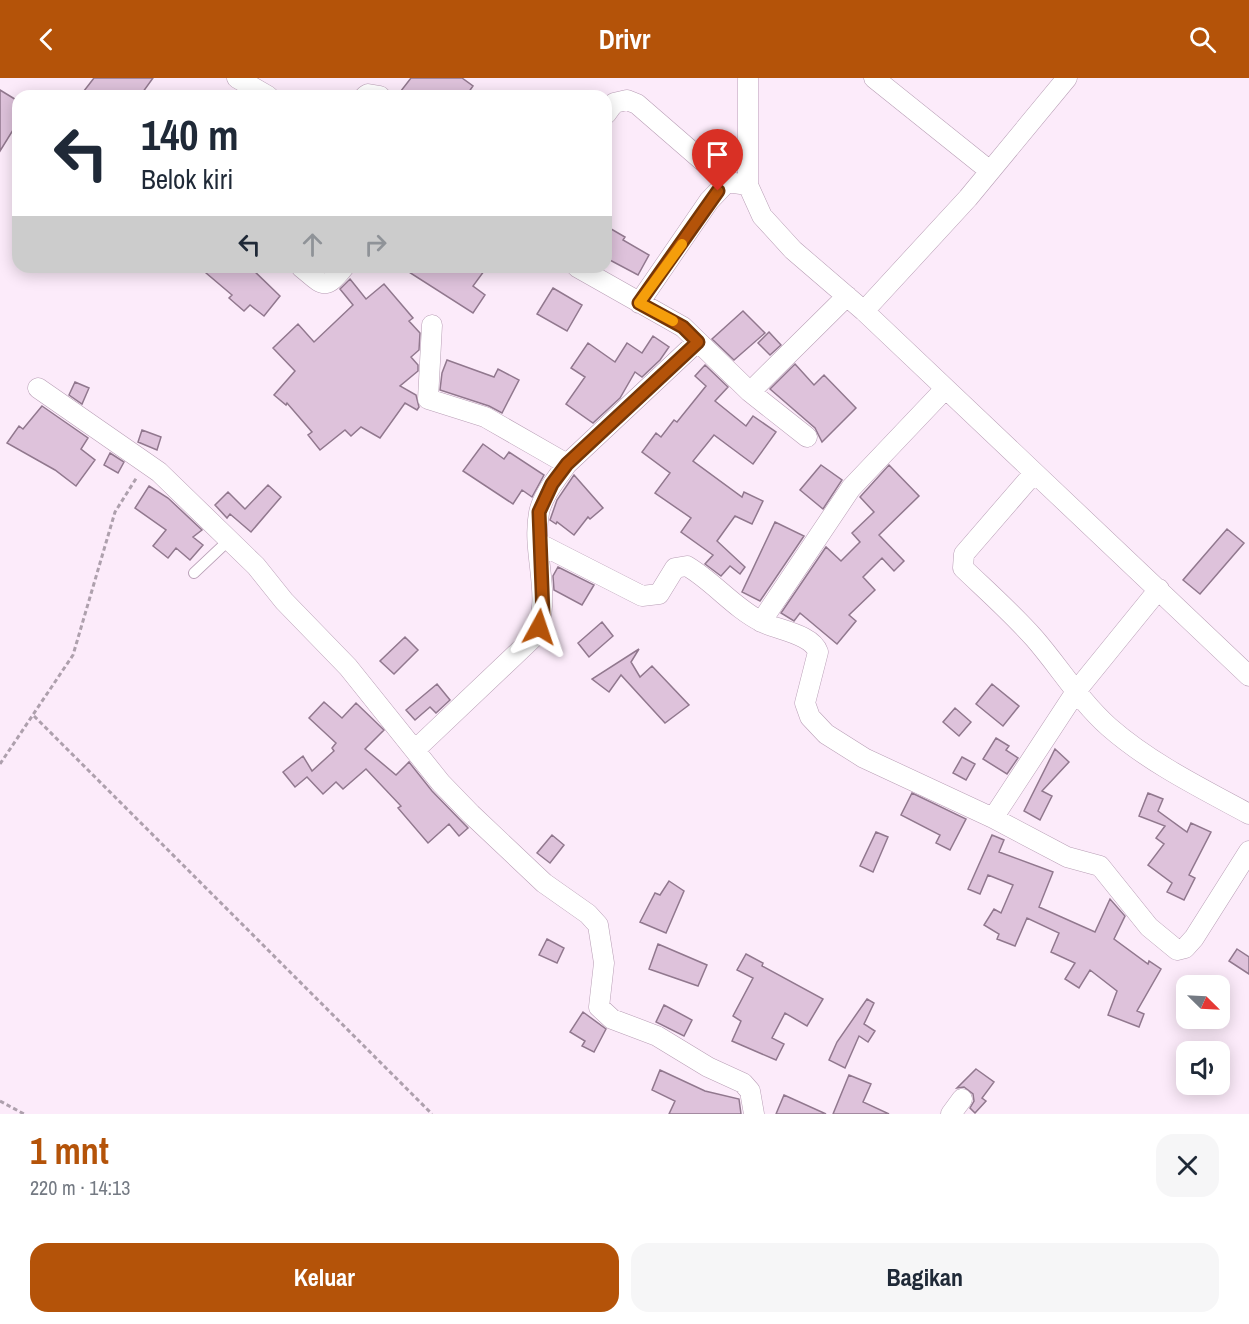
<!DOCTYPE html>
<html lang="id">
<head>
<meta charset="utf-8">
<style>
  :root { --surface:#fff; --page:#f6f6f7; --text:#1f2937; --muted:#747a83; --accent:#b45309 }
  body { margin:0; font-family:"Archivo Narrow",sans-serif; background:var(--page); color:var(--text); height:100vh; display:flex; flex-direction:column; font-size:22px; white-space:nowrap }
  * { box-sizing:border-box; margin:0 }
  p { font-size:20px; color:var(--muted) }
  .icon { flex:none; width:33px; height:33px; fill:none; stroke:currentColor; stroke-width:2; stroke-linecap:round; stroke-linejoin:round }
  .map { position:relative; height:1036px; overflow:hidden }
  .details { display:flex; flex-direction:column; background:var(--surface); flex:1 }
  .details>* { flex:none }
  .guide { position:absolute; left:12px; top:12px; width:600px; height:183px; border-radius:18px; box-shadow:0 3px 15px #0003; background:#fff; color:var(--text); overflow:hidden }
  .needle { width:39px; rotate:114deg }
  .buttons { position:absolute; left:1176px; top:897px; display:grid; gap:12px }
  .buttons a { display:grid; place-items:center; width:54px; height:54px; border-radius:12px; background:var(--surface); box-shadow:0 3px 15px #0003; font-size:30px }
  .pin { position:absolute; display:grid; place-items:center; width:51px; height:51px; color:#fff; margin:-62px -26px; border-radius:50% 50% 50% 0; rotate:-45deg; box-shadow:0 0 6px #0007 }
  .pin .icon { rotate:45deg }
  .me { position:absolute; width:66px; margin:-33px; rotate:5deg; stroke-linejoin:round; filter:drop-shadow(0 0 4px #0008) }
  .turn { display:flex; align-items:center; gap:21px; height:126px; padding:0 30px; font-size:27px }
  .turn .icon { width:78px; height:78px; stroke-width:2.5 }
  .turn b { display:block; font-size:42px; line-height:51px }
  .lanes { display:flex; align-items:center; height:57px; padding:0 30px; background:#0003; justify-content:center; gap:30px; direction:ltr }
  .lanes .off { opacity:.35 }
  .round { display:grid; place-items:center; flex:none; width:63px; height:63px; border-radius:18px; background:var(--page) }
  .head { display:flex; align-items:center; justify-content:space-between; height:102px; padding:0 30px }
  h1 { font-size:36px; font-weight:700; line-height:45px; color:var(--accent) }
  .action { display:flex; gap:12px; margin-top:auto; padding:12px 30px }
  .action a { flex:1; height:69px; border-radius:18px; background:var(--accent); color:#fff; font-size:24px; font-weight:700; line-height:69px; text-align:center }
  .action a+a { background:var(--page); color:var(--text) }
  header { display:flex; justify-content:space-between; align-items:center; height:78px; padding:0 30px; background:var(--accent); color:#fff; font-size:27px; font-weight:700 }
  .map>svg:first-child { display:block }
</style>
</head>
<body>
<header><svg class="icon" aria-label="back" viewBox="0 0 24 24"><path d="M15 5l-7 7 7 7"/></svg>Drivr<svg class="icon" aria-label="search" viewBox="0 0 24 24"><circle cx="10" cy="10" r="6"/><path d="M15 15l6 6"/></svg></header>
<div class="map">
<svg width="1249" height="1036" viewBox="0 0 1249 1036">
  <rect width="100%" height="100%" fill="#fcebfa"/>
  <path fill="#dec2db" stroke="#91788e" stroke-width="1.5" d="M94,0H153L140,18H80Z
    M411,0H462L473,8L466,18H397Z
    M0,12L18,23V44L0,73Z
    M606,148L625,159L623,162L649,177L638,197L606,180Z
    M199,189H250L280,218L264,238L250,227L244,233L229,220L232,217Z
    M401,189H487L473,208L485,217L473,235Z
    M350,201L366,221L384,206L413,240L409,243L420,255L419,272L411,279L418,287V293L400,308L416,317L419,329L417,332L405,325L380,360L361,349L351,358L345,352L320,372L308,357L312,354L287,325L286,327L274,317L295,293L273,270L298,246L314,264L353,227L340,211Z
    M553,210L582,227L567,253L537,236Z
    M743,233L765,255L734,282L712,261Z
    M769,254L781,267L770,277L758,265Z
    M653,258L669,269L660,282L642,299L635,294L620,320L593,345L566,326L585,299L571,290L588,265L615,284L627,265L642,275Z
    M447,282L494,299L498,291L519,302L502,335L489,328L440,312L442,295Z
    M795,286L814,307L824,297L856,330L822,364L815,350L770,311Z
    M705,287L728,309L715,323L746,348L753,338L776,354L753,386L714,357L693,383L742,419L744,414L763,423L752,446L735,438L717,463L745,489L740,496L730,488L721,498L705,486L713,477L681,454L691,440L655,415L670,395L642,374L656,355L661,359L674,342L677,344L706,308L695,298Z
    M75,304L89,310L82,326L69,317Z
    M42,328L88,360L81,371L95,382L76,408L55,392L7,365L19,348L23,351Z
    M142,352L161,359L157,372L138,364Z
    M483,366L504,381L509,374L544,397L532,419L522,412L513,426L463,393Z
    M110,375L124,384L118,395L104,387Z
    M821,387L842,402L823,431L800,412Z
    M889,387L919,418L879,457L904,483L894,493L882,480L863,499L875,512L849,537L856,543L837,566L800,535L794,543L781,535L826,469L841,483L860,464L852,455L874,434L860,419Z
    M574,397L603,430L590,441L588,439L574,457L557,444L556,446L550,442L557,422Z
    M268,407L281,419L251,454L230,436L227,440L215,427L228,414L245,431Z
    M149,408L168,420L202,452L193,459L203,467L190,482L176,470L168,480L153,468L166,452L135,430Z
    M775,444L804,458L760,523L742,514Z
    M1227,451L1244,465L1200,516L1183,502Z
    M558,489L594,507L582,527L554,512L553,498Z
    M602,544L613,558L589,579L578,565Z
    M405,559L418,572L394,596L380,583Z
    M639,571L631,584L640,599L652,588L689,627L665,645L621,597L609,614L592,601Z
    M437,606L450,622L436,635L430,629L415,642L406,632Z
    M992,606L1019,628L1003,648L976,626Z
    M324,624L342,640L356,625L384,652L365,671L396,697L409,684L432,713L468,750L459,758L449,746L428,765L398,730L401,728L366,691L343,711L336,704L323,716L307,699L295,709L283,694L303,678L312,693L334,673L332,670L336,665L309,640Z
    M955,630L971,644L959,658L943,644Z
    M996,660L1009,668L1006,672L1018,680L1007,696L983,681Z
    M1055,671L1069,684L1042,713L1052,718L1040,742L1024,733Z
    M962,679L975,686L966,702L953,695Z
    M912,715L966,741L950,772L936,765L940,757L901,737Z
    M1148,715L1163,721L1158,733L1187,754L1191,745L1211,754L1189,797L1195,800L1184,822L1167,814L1172,805L1148,787L1164,766L1156,760L1165,748L1139,738Z
    M876,754L888,759L873,794L860,788Z
    M552,757L564,767L550,785L537,775Z
    M992,757L1004,762L999,774L1053,794L1039,829L1095,854L1110,821L1125,838L1114,861L1148,886L1149,883L1161,891L1137,933L1144,936L1139,949L1108,937L1117,913L1090,892L1079,910L1065,901L1075,885L1051,874L1059,855L1027,840L1015,868L997,861L999,856L984,847L994,831L1001,835L1013,807L988,797L980,816L968,811Z
    M669,803L684,813L666,855L640,844L655,815L660,817Z
    M547,861L564,870L557,885L539,877Z
    M658,866L707,887L698,908L649,891Z
    M1237,871L1249,879V896L1229,883Z
    M746,876L763,885L762,888L823,921L807,948L785,935L772,960L784,966L776,982L732,963L741,943L733,938L753,900L737,892Z
    M867,921L874,925L864,946L875,953L868,964L859,958L845,990L829,982L837,964Z
    M664,927L692,942L684,958L656,944Z
    M583,934L606,951L594,974L582,968L585,963L570,954Z
    M976,991L994,1004L982,1020L986,1023L975,1035L970,1030L974,1023L973,1016L964,1009L957,1010Z
    M660,992L705,1013L739,1021L741,1036H669L675,1023L652,1012Z
    M849,997L871,1006L863,1024L889,1036H833Z
    M784,1017L826,1036H776Z"/>
  <g fill="none" stroke-linecap="round" stroke-linejoin="round">
    <defs>
      <path id="service" d="M194,495L229,462"/>
      <path id="minor" d="M237,0L268,18
        M748,0V107L762,138L793,172L864,233L1249,598
        M874,0L990,93
        M365,18L368,16L380,18
        M606,36L614,25L627,22L637,26L727,104
        M301,189C323,207 324,214 344,189
        M577,189L683,249L750,314L807,359
        M639,225L709,123L727,104L748,107
        M864,233L968,120L1067,0
        M432,247L428,321L485,339L567,386
        M38,310L159,394L256,488L284,523L348,589L441,705L471,736L544,805L588,836L598,847L604,885L599,929L612,941L657,958L708,989L743,1005L750,1013L754,1036
        M750,314L847,218
        M1034,395L964,476L963,490C987,513 1013,536 1035,561C1060,590 1080,623 1109,649C1150,685 1201,710 1249,736
        M540,466L642,518L659,516L675,490L687,488C714,504 734,530 762,544C777,552 812,556 818,574L805,625L810,639L826,656L864,680L993,740L1067,779L1100,788L1149,849L1177,872L1185,870L1194,860L1249,773
        M761,544L851,410L945,311
        M416,671L534,559C554,520 531,476 539,435C542,418 557,400 567,386L697,264
        M993,740L1077,612L1159,511
        M951,1036L962,1021"/>
    </defs>
    <use href="#service" stroke="#b89eb5" stroke-width="12"/>
    <use href="#minor" stroke="#b89eb5" stroke-width="21"/>
    <path stroke="#aea0ad" stroke-width="3" stroke-dasharray="4.5 3" stroke-linecap="butt" d="M34,638L432,1036
      M0,686L73,577L115,434L137,399
      M0,1023L24,1036"/>
    <use href="#service" stroke="#fff" stroke-width="10"/>
    <use href="#minor" stroke="#fff" stroke-width="20"/>
  </g>
  <g fill="none" stroke-linecap="round" stroke-linejoin="round">
    <defs>
      <path id="route" d="M539,549L543,537L539,434L552,406L567,386L698,264L683,249L639,225L718,113"/>
    </defs>
    <use href="#route" stroke="#753606" stroke-width="15"/>
    <use href="#route" stroke="#b45309" stroke-width="10"/>
    <path stroke="#f59e0b" stroke-width="10" d="M673,243L639,225L682,166"/>
  </g>
</svg>
<div class="buttons">
<a><svg class="needle" viewBox="-14 -14 28 28"><path d="M0-13l5 13h-10z" fill="#e53935"/><path d="M0 13l5-13h-10z" fill="#747a83"/></svg></a>
<a><svg class="icon" aria-label="sound" viewBox="0 0 24 24"><path d="M4 9h4l5-4v14l-5-4H4zM17 9q2 3 0 6"/></svg></a>
</div>
<div class="pin" style="left:718px;top:113px;background:#d93025"><svg class="icon" aria-label="arrive" viewBox="0 0 24 24"><path d="M6 21V4h12l-3 4 3 4H6"/></svg></div>
<svg class="me" style="left:539px;top:549px" viewBox="-20 -20 40 40"><path d="M0-17L14 15 0 8-14 15z" fill="#b45309" stroke="#fff" stroke-width="4"/></svg>
<div class="guide">
<div class="turn"><svg class="icon" aria-label="left" viewBox="0 0 24 24"><path d="M17 20v-9H6M10 6l-5 5 5 5"/></svg><div><b>140 m</b>Belok kiri</div></div>
<div class="lanes"><svg class="icon" aria-label="left" viewBox="0 0 24 24"><path d="M17 20v-9H6M10 6l-5 5 5 5"/></svg><svg class="icon off" aria-label="ahead" viewBox="0 0 24 24"><path d="M12 20V5M6 11l6-6 6 6"/></svg><svg class="icon off" aria-label="right" viewBox="0 0 24 24"><path d="M7 20v-9h11M14 6l5 5-5 5"/></svg></div>
</div>
</div>
<section class="details">
<div class="head"><div><h1>1 mnt</h1><p>220 m · 14:13</p></div><a class="round"><svg class="icon" aria-label="close" viewBox="0 0 24 24"><path d="M6 6l12 12M18 6L6 18"/></svg></a></div>
<div class="action"><a>Keluar</a><a>Bagikan</a></div>
</section>
</body>
</html>
